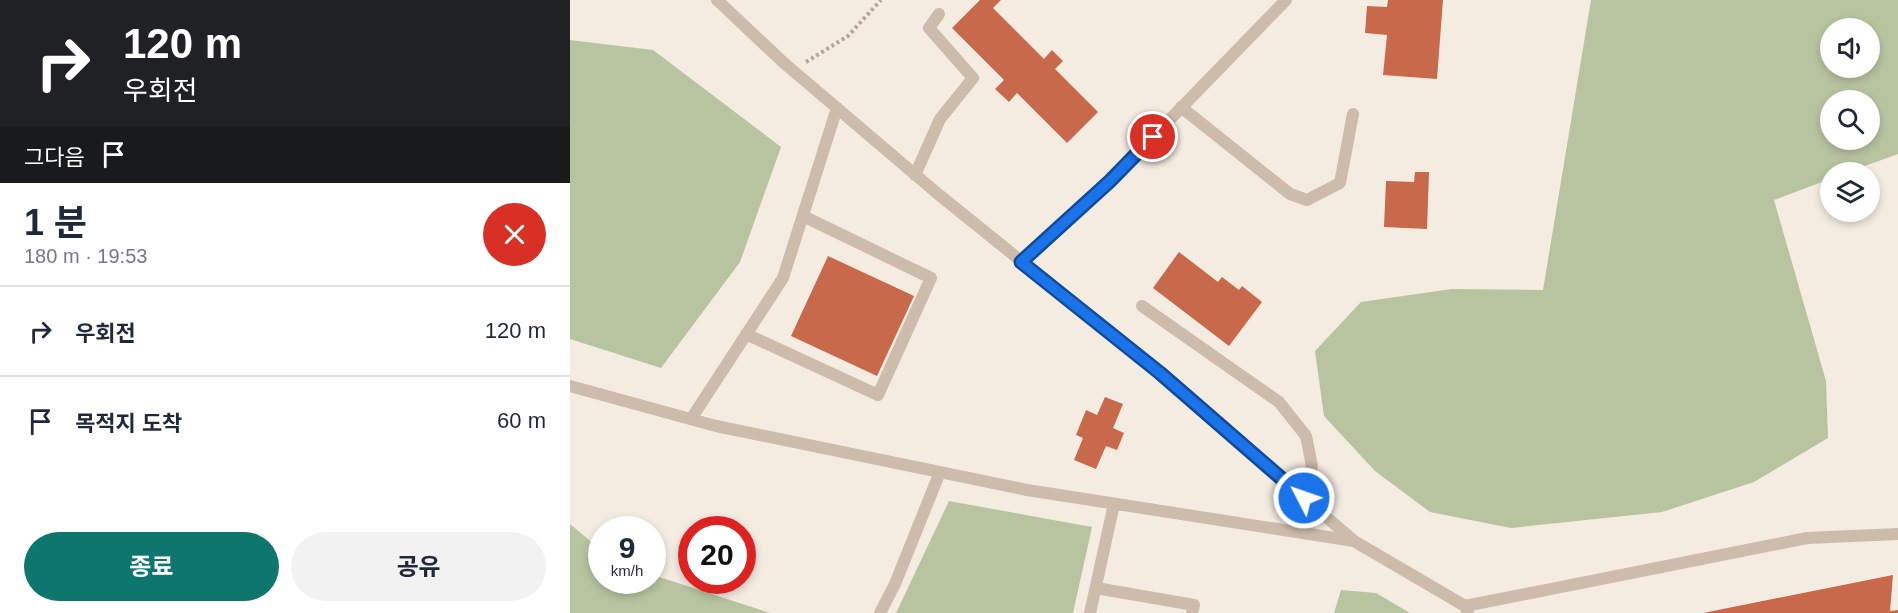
<!DOCTYPE html>
<html lang="ko">
<head>
<meta charset="utf-8">
<style>
  :root { --surface:#fff; --page:#f2f2f3; --text:#1f2937; --muted:#747a83; --line:#e0e1e3; --accent:#0f766e }
  body { margin:0; font-family:Helvetica,"Noto Sans KR",sans-serif; background:var(--page); color:var(--text); height:100vh; display:flex; flex-direction:column; font-size:22px; white-space:nowrap }
  * { box-sizing:border-box; margin:0 }
  p { font-size:20px; color:var(--muted) }
  .icon { flex:none; width:33px; height:33px; fill:none; stroke:currentColor; stroke-width:2; stroke-linecap:round; stroke-linejoin:round }
  .map { position:relative; flex:1; overflow:hidden }
  .sheet { display:flex; flex-direction:column; background:var(--surface); width:570px }
  .sheet>* { flex:none }
  .banner { background:#202124; color:#fff; overflow:hidden }
  .tools { position:absolute; left:1250px; top:18px; display:grid; gap:12px }
  .tools a { display:grid; place-items:center; width:60px; height:60px; border-radius:50%; background:var(--surface); box-shadow:0 3px 9px #0003; font-size:30px }
  .speed { position:absolute; left:18px; top:516px; display:flex; gap:12px; font-size:30px; font-weight:700; text-align:center }
  .speed>* { display:grid; place-content:center; width:78px; height:78px; border-radius:50%; background:var(--surface); box-shadow:0 3px 9px #0003; line-height:1 }
  .speed small { font-size:15px; font-weight:400 }
  .speed .limit { border:9px solid #d22; background:#fff; color:#111 }
  .pin { position:absolute; display:grid; place-items:center; width:51px; height:51px; color:#fff; margin:-26px; border:3px solid #fff; border-radius:50%; box-shadow:0 2px 6px #0007 }
  .me { position:absolute; width:66px; margin:-33px; rotate:311deg; stroke-linejoin:round; filter:drop-shadow(0 0 4px #0008) }
  .turn { display:flex; align-items:center; gap:21px; height:126px; padding:0 24px; font-size:27px }
  .turn .icon { width:78px; height:78px; stroke-width:2.5 }
  .turn b { display:block; font-size:42px; line-height:51px }
  .then { display:flex; align-items:center; height:57px; padding:0 24px; background:#0003; gap:12px; font-size:22px }
  .round { display:grid; place-items:center; flex:none; width:63px; height:63px; border-radius:32px; background:var(--page) }
  .overview { display:flex; align-items:center; justify-content:space-between; height:102px; padding:0 24px }
  h1 { font-size:36px; font-weight:700; line-height:45px }
  .button { display:flex; gap:12px; margin-top:auto; padding:12px 24px }
  .button a { flex:1; height:69px; border-radius:36px; background:var(--accent); color:#fff; font-size:24px; font-weight:700; line-height:69px; text-align:center }
  .button a+a { background:var(--page); color:var(--text) }
  ul { padding:0; list-style:none }
  li { display:flex; align-items:center; gap:18px; height:90px; padding:0 24px; border-top:2px solid var(--line) }
  li div { flex:1 }
  li b { display:block; font-size:22px }
  li em { font-style:normal }
  main { display:flex; flex:1; min-height:0 }
  .map>svg:first-child { display:block }
</style>
</head>
<body>
<main>
<section class="sheet">
<div class="banner">
<div class="turn"><svg class="icon" aria-label="right" viewBox="0 0 24 24"><path d="M7 20v-9h11M14 6l5 5-5 5"/></svg><div><b>120 m</b>우회전</div></div>
<div class="then">그다음<svg class="icon" aria-label="arrive" viewBox="0 0 24 24"><path d="M6 21V4h12l-3 4 3 4H6"/></svg></div>
</div>
<div class="overview"><div><h1>1 분</h1><p>180 m · 19:53</p></div><a class="round" style="background:#d93025;color:#fff"><svg class="icon" aria-label="close" viewBox="0 0 24 24"><path d="M6 6l12 12M18 6L6 18"/></svg></a></div>
<ul>
<li><svg class="icon" aria-label="right" viewBox="0 0 24 24"><path d="M7 20v-9h11M14 6l5 5-5 5"/></svg><div><b>우회전</b></div><em>120 m</em></li>
<li><svg class="icon" aria-label="arrive" viewBox="0 0 24 24"><path d="M6 21V4h12l-3 4 3 4H6"/></svg><div><b>목적지 도착</b></div><em>60 m</em></li>
</ul>
<div class="button"><a>종료</a><a>공유</a></div>
</section>
<div class="map">
<svg width="1328" height="613" viewBox="0 0 1328 613">
  <rect width="100%" height="100%" fill="#f4ebe1"/>
  <path fill="#b8c4a0" fill-rule="evenodd" d="M1021,0H1328V154L1278,172H1260V179L1204,200L1256,381L1258,438L1184,482L1092,512L941,528L860,512L805,471L754,416L745,351L791,302L882,289L973,290ZM1299,28V68H1260V28ZM1299,100V140H1260V100Z
    M0,40L83,50L211,147L170,262L91,368L0,339Z
    M379,501L522,527L503,613H326Z
    M0,524L31,550L32,580H82L83,575L200,613H0Z
    M771,590L806,593L840,613H764Z"/>
  <path fill="#c8694b" d="M410,0H431L423,8L474,59L482,50L493,61L485,69L528,112L497,143L447,93L439,102L425,89L434,80L382,28Z
    M818,0H873L867,79L813,75L817,35L795,33L797,6L817,7Z
    M845,172H859L857,229L814,227L816,181L844,182Z
    M609,252L648,282L652,277L669,290L672,286L692,302L659,346L583,288Z
    M258,256L344,296L307,376L221,336Z
    M535,397L553,404L543,428L554,433L547,450L536,446L526,469L504,460L513,438L506,435L516,410L527,415Z
    M1323,575L1320,611L1328,610V613H1133Z"/>
  <g fill="none" stroke-linecap="round" stroke-linejoin="round">
    <path stroke="#b9a596" stroke-width="4" stroke-dasharray="3 3" stroke-linecap="butt" d="M236,62L278,36L311,0"/>
    <path stroke="#cdbbac" stroke-width="12" d="M147,0L214,63L368,194L590,373L784,541
      M611,107L720,194L737,200L770,183L783,114
      M345,175L370,119L403,78L359,28L369,14
      M451,262L540,181L716,0
      M572,306L709,402L736,436L742,466L734,498
      M176,334L308,395L361,278L233,216
      M0,386L146,426L457,490L784,541L895,606L898,613
      M121,419L213,278L267,108
      M526,588L624,605L622,613
      M895,606L1237,538L1328,534
      M310,613L325,584L370,472
      M520,613L544,504"/>
  </g>
  <g fill="none" stroke-linecap="round" stroke-linejoin="round">
    <defs>
      <path id="route" d="M583,137L540,181L451,262L590,373L734,498"/>
    </defs>
    <use href="#route" stroke="#114b97" stroke-width="15"/>
    <use href="#route" stroke="#1a73e8" stroke-width="10"/>
  </g>
</svg>
<div class="tools">
<a><svg class="icon" aria-label="sound" viewBox="0 0 24 24"><path d="M4 9h4l5-4v14l-5-4H4zM17 9q2 3 0 6"/></svg></a>
<a><svg class="icon" aria-label="search" viewBox="0 0 24 24"><circle cx="10" cy="10" r="6"/><path d="M15 15l6 6"/></svg></a>
<a><svg class="icon" aria-label="layers" viewBox="0 0 24 24"><path d="M12 4l9 5-9 5-9-5zM3 14l9 5 9-5"/></svg></a>
</div>
<div class="speed"><div>9<small>km/h</small></div><div class="limit">20</div></div>
<div class="pin" style="left:583px;top:137px;background:#d93025"><svg class="icon" aria-label="arrive" viewBox="0 0 24 24"><path d="M6 21V4h12l-3 4 3 4H6"/></svg></div>
<svg class="me" style="left:734px;top:498px" viewBox="-20 -20 40 40"><circle r="17" fill="#1a73e8" stroke="#fff" stroke-width="3"/><path d="M0-11L8 9 0 5-8 9z" fill="#fff"/></svg>
</div>
</main>
</body>
</html>
